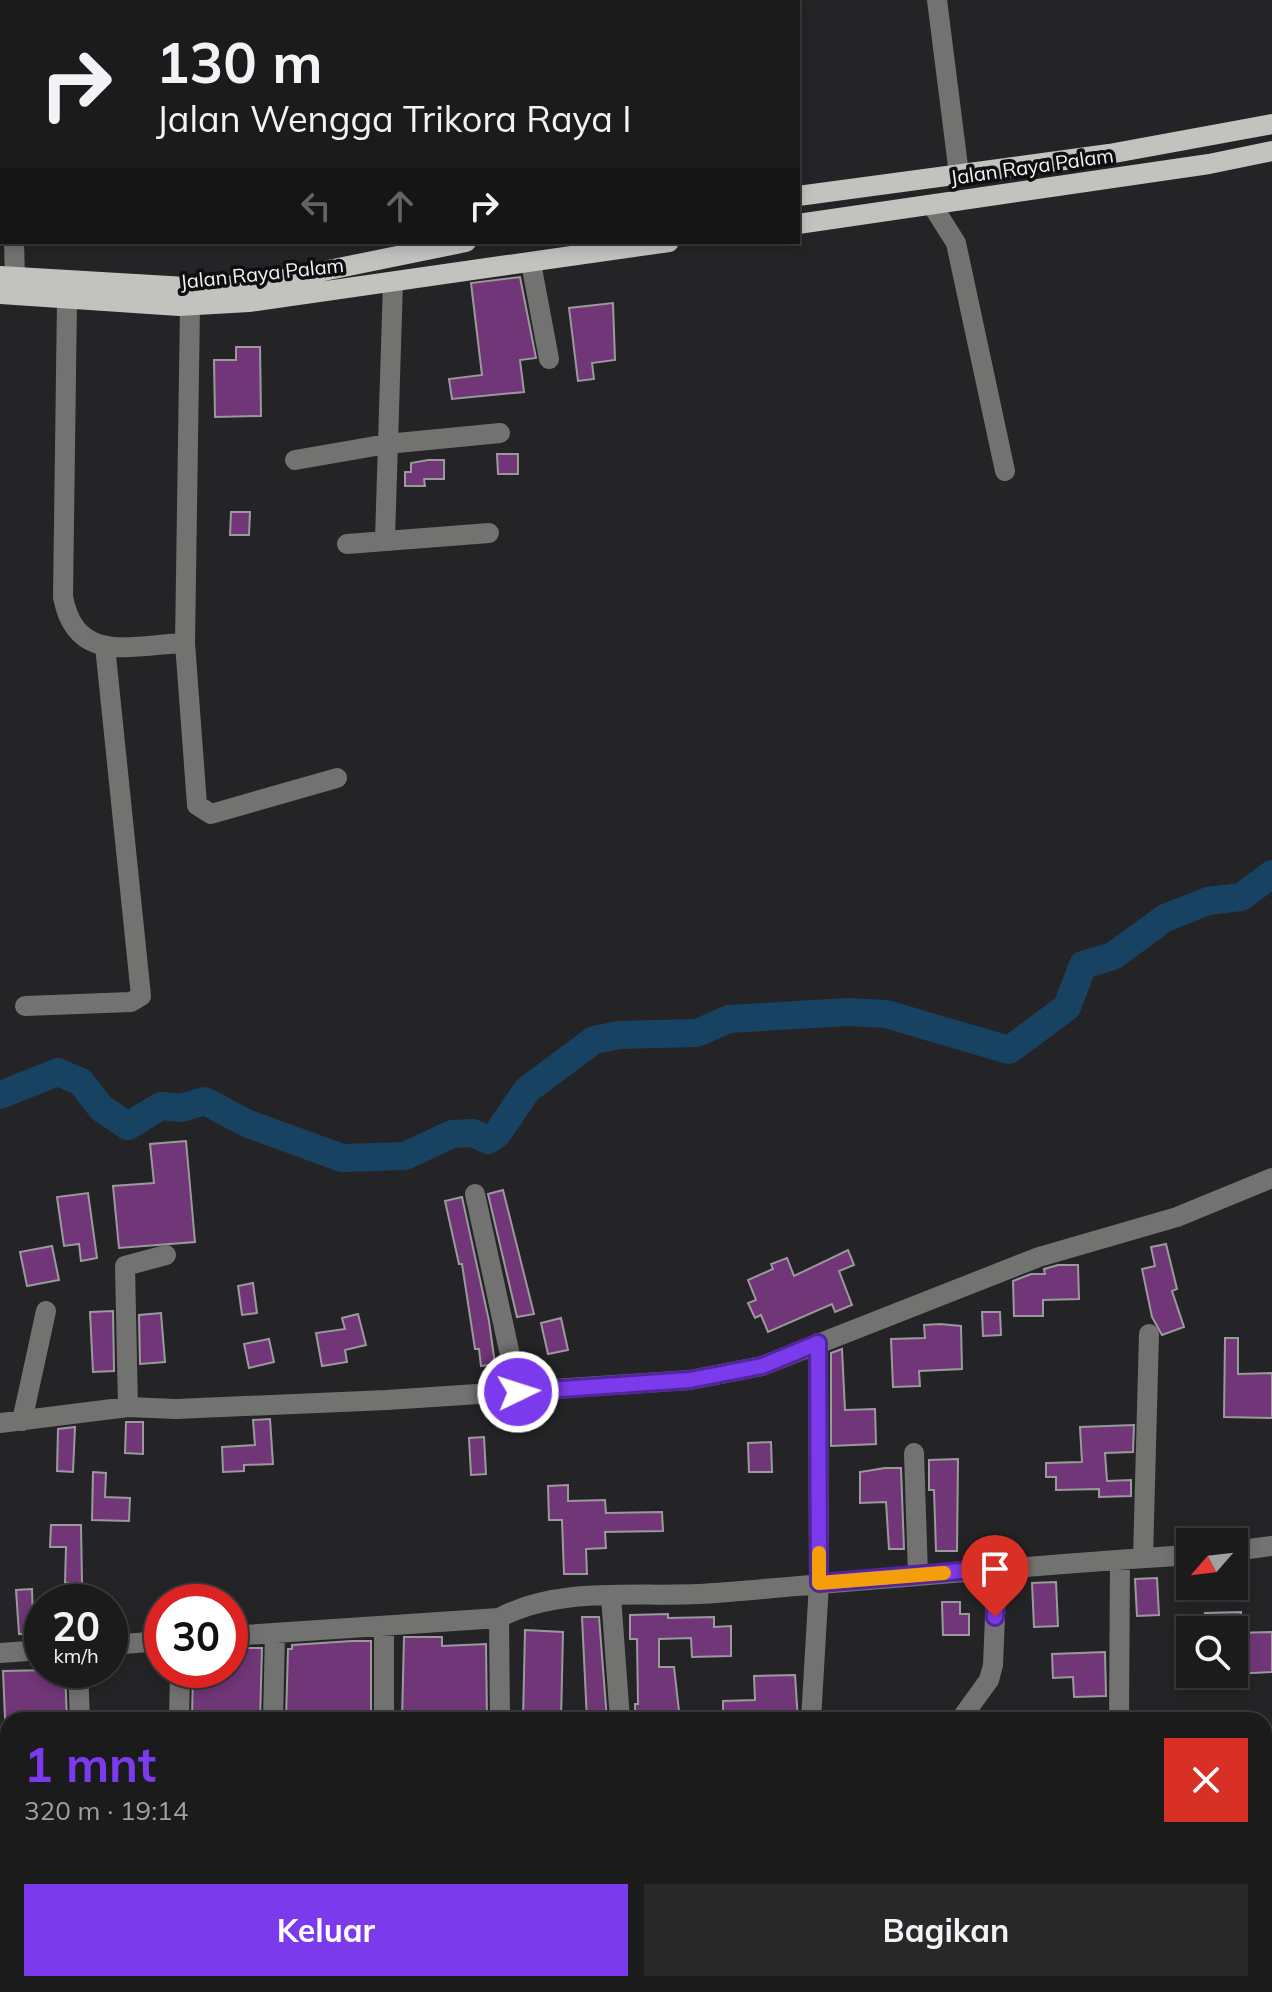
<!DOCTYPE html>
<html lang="id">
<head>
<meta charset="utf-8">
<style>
  :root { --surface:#1b1b1c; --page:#282829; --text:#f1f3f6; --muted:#a0a1a3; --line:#39393b; --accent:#7c3aed }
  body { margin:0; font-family:Mulish,sans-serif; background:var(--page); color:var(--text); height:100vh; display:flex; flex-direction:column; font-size:30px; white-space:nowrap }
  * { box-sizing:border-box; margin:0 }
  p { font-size:26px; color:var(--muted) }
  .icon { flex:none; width:44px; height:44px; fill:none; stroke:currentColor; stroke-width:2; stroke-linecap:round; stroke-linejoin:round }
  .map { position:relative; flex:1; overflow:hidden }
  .drawer { position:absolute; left:0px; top:1712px; width:1272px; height:280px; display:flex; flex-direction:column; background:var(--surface); border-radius:24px 24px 0 0; box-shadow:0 4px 12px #0003,0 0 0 2px var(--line) }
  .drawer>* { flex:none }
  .top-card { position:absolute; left:0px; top:0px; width:800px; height:244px; box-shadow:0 4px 12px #0003,0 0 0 2px var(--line); background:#1b1b1c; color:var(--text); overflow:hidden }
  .needle { width:52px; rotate:242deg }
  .buttons { position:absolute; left:1176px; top:1528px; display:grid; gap:16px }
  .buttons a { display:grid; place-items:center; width:72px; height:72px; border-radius:0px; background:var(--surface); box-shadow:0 4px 12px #0003,0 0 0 2px var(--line); font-size:40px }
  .speed { position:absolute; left:24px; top:1584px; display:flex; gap:16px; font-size:40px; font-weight:700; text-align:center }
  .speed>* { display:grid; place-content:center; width:104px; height:104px; border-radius:50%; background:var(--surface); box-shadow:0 4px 12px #0003,0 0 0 2px var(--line); line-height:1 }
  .speed small { font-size:20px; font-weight:400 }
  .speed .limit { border:12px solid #d22; background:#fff; color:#111 }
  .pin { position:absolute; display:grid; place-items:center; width:68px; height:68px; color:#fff; margin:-82px -34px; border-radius:50% 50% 50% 0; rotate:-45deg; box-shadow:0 0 8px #0007 }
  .pin .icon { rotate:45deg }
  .me { position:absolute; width:88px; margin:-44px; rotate:86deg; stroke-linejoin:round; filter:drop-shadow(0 0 6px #0008) }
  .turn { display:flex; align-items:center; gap:28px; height:168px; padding:0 24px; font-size:36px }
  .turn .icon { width:104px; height:104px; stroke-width:2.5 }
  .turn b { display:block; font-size:56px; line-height:68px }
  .lanes { display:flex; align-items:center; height:76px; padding:0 24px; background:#0003; justify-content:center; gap:40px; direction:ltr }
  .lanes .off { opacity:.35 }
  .round { display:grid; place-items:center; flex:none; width:84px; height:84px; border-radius:0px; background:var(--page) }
  .overview { display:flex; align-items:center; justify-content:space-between; height:136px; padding:0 24px }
  h1 { font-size:48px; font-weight:700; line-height:60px; color:var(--accent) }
  .cta { display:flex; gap:16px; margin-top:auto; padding:16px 24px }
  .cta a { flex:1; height:92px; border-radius:0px; background:var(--accent); color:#fff; font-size:32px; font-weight:700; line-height:92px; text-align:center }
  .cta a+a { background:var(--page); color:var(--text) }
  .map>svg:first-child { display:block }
</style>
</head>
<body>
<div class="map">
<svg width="1272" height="1992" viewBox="0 0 1272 1992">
  <rect width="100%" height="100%" fill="#242426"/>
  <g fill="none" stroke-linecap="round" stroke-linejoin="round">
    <path stroke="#184262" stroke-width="28" d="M0,1095L58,1072L81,1082L101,1108L128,1126L161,1106L181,1108L205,1101L246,1123L342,1158L405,1156L452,1134L473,1133L488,1140L497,1134L527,1090L594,1040L619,1035L697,1033L729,1019L849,1012L886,1014L1009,1050L1067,1007L1083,965L1113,956L1165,918L1208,901L1241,897L1272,874"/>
  </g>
  <path fill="#703677" stroke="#9b999b" stroke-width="2" d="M520,277L536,358L520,360L524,392L452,399L449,379L482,375L471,283Z
    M613,303L615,360L592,363L594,379L578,381L569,308Z
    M236,347H260L261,416L215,417L214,360H236Z
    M497,454H518V474H498Z
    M428,460H444V479H424L425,486H405V472H411V463Z
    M231,512H250L249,535H230Z
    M186,1141L195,1242L119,1248L113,1186L154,1183L150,1144Z
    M503,1190L534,1314L517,1317L488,1194Z
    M88,1193L97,1258L81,1261L79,1244L64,1246L57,1197Z
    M462,1197L489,1321L495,1364L481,1366L479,1349H475L462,1264H459L445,1201Z
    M1166,1244L1177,1289L1172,1291L1184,1327L1162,1335L1152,1317L1142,1269L1155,1266L1151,1247Z
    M52,1246L59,1280L27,1286L20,1252Z
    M848,1250L854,1265L839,1271L852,1305L835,1312L832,1304L768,1332L761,1315L755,1318L748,1303L756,1300L748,1280L773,1269L771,1264L787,1258L794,1276Z
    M1058,1265H1078L1079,1299L1043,1300V1316H1014L1013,1281L1031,1274H1045L1044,1269Z
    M253,1283L257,1313L242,1315L238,1286Z
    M113,1311L114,1371L93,1372L90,1312Z
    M982,1312H1000L1001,1335L983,1336Z
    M161,1313L165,1362L140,1364L139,1315Z
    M358,1314L366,1345L345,1350L347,1362L322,1366L316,1333L345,1329L342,1318Z
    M561,1318L568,1350L548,1354L541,1323Z
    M940,1324L961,1326L962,1369L919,1371L920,1386L893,1387L891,1339L925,1338L924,1325Z
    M1225,1338H1238V1374L1272,1373V1418L1224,1417Z
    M269,1339L274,1362L249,1368L244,1344Z
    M842,1349L845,1410L875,1409L876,1444L831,1446V1353Z
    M270,1419L273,1464L244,1465V1471L223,1472L222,1447L255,1445L253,1420Z
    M126,1422H143V1454L125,1453Z
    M1134,1425L1133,1452L1105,1453L1107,1481L1131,1480V1496L1099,1497V1489L1056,1490V1477H1046V1463L1082,1462L1080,1427Z
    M75,1427L73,1472L57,1471L58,1429Z
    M484,1437L486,1474L471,1475L469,1438Z
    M771,1442L772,1472H749L748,1443Z
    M958,1459L957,1551H936L934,1490H929V1460Z
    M885,1468H901L904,1549H889L886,1502L860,1503V1472Z
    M93,1472L106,1473L105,1497L130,1498L129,1521L92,1520Z
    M568,1485V1501L605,1500L606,1513L662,1512L663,1531L605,1532L606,1548L586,1549L587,1574H564L562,1520H549L548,1486Z
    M51,1525H81L82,1583H65L66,1547H50Z
    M1157,1578L1159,1615L1137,1616L1135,1579Z
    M1056,1582L1058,1626L1034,1627L1032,1583Z
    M32,1589L33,1620H42V1634H19L16,1590Z
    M942,1602H960V1614H969V1635H943Z
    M1241,1612L1242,1630H1206L1205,1613Z
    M668,1614V1618L714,1617V1627L731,1626V1656L692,1657L691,1638L659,1639V1667H674L680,1720H635V1704H638L637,1639H630V1615Z
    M582,1617H599L607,1720H587Z
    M525,1630L563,1632L561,1720H523Z
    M1272,1632V1672L1234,1674V1633Z
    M404,1637H442V1646L486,1644L487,1720H402Z
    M352,1641H371V1720H286L288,1649H292V1645Z
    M247,1648H262L260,1720L192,1719L193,1670H230V1652Z
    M1105,1652L1106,1696L1074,1697L1073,1677L1053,1678L1052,1654Z
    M53,1670H65L67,1720L5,1718L3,1671Z
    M795,1675L798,1720H723V1701L755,1700L754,1676Z"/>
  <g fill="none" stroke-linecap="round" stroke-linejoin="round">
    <path stroke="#727271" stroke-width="20" d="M79,0V2
      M433,0L434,2
      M937,0L959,174
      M932,205L956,243L1005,471
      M14,242L15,278
      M531,263L549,359
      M67,299L63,597C76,665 131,645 185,643
      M190,306L185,643L197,805L211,814L337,778
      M295,460L387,444L500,433
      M385,539L393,282
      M347,544L489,533
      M25,1006L131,1002L141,996L105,646
      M475,1194L518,1392
      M128,1407L125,1266L166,1255
      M22,1421L46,1311
      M0,1423L128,1407L176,1409L387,1400L690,1380L762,1366L1039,1257L1177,1217L1272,1178
      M914,1453L918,1575
      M1234,1551L1272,1546
      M1143,1558L1149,1334
      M611,1596L620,1720
      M499,1618L500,1720
      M384,1626V1720
      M230,1636L499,1618C562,1584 646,1599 715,1593C874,1580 1031,1565 1190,1555
      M110,1645L162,1641
      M0,1653L42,1650
      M78,1670L80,1720
      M179,1720L180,1670
      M273,1720L275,1633
      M811,1720L819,1583L818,1343
      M960,1720L989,1680L993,1665L997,1568
      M1119,1720L1120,1560
      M1264,1796L1272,1795
      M1264,1869L1272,1824
      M0,1962L2,1870
      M383,1984L388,1992
      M931,1984L933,1992
      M72,1992V1984
      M310,1992V1984
      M800,1992L801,1984
      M1242,1992L1243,1984"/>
    <path stroke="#c2c2bf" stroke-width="20" d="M798,196L1109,154L1272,124
      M798,224L1209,164L1272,151
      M0,276L186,287L255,285L466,242
      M0,294L179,306L249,302L669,242"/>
  </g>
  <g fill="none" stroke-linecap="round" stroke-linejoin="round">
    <defs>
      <path id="route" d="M518,1392L690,1380L762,1366L818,1343L819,1583L997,1568L995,1617"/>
    </defs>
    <use href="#route" stroke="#51269a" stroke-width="20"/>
    <use href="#route" stroke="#7c3aed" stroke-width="14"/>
    <path stroke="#f59e0b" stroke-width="14" d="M819,1553V1583L944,1573"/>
  </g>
  <g text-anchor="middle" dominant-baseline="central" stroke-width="7" stroke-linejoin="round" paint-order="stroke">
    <g font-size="20" fill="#f3f3f5" stroke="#0d0e0f">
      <text transform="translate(1032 166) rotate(-8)">Jalan Raya Palam</text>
      <text transform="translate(262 273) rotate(-6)">Jalan Raya Palam</text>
    </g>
  </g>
</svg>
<div class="buttons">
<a><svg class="needle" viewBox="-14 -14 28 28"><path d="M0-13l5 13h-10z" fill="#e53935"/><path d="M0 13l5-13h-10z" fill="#a0a1a3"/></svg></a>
<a><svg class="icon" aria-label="search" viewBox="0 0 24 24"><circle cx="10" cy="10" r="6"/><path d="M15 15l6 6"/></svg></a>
</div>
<div class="speed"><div>20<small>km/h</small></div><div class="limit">30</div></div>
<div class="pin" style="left:995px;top:1617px;background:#d93025"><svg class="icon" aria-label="arrive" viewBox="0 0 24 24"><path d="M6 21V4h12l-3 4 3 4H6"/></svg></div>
<svg class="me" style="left:518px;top:1392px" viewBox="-20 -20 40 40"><circle r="17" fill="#7c3aed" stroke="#fff" stroke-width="3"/><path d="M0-11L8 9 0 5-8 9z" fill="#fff"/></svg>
<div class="top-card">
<div class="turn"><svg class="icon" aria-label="right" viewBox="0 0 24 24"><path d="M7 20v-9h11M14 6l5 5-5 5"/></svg><div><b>130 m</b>Jalan Wengga Trikora Raya I</div></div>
<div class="lanes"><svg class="icon off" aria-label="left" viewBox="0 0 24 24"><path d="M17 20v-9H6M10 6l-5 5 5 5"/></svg><svg class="icon off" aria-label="ahead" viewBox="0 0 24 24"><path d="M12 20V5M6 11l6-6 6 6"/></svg><svg class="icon" aria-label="right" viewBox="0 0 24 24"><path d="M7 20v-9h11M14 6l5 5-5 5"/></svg></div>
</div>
<section class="drawer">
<div class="overview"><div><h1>1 mnt</h1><p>320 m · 19:14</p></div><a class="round" style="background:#d93025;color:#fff"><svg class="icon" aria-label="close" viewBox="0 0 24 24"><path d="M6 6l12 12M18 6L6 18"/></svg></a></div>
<div class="cta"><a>Keluar</a><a>Bagikan</a></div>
</section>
</div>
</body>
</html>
